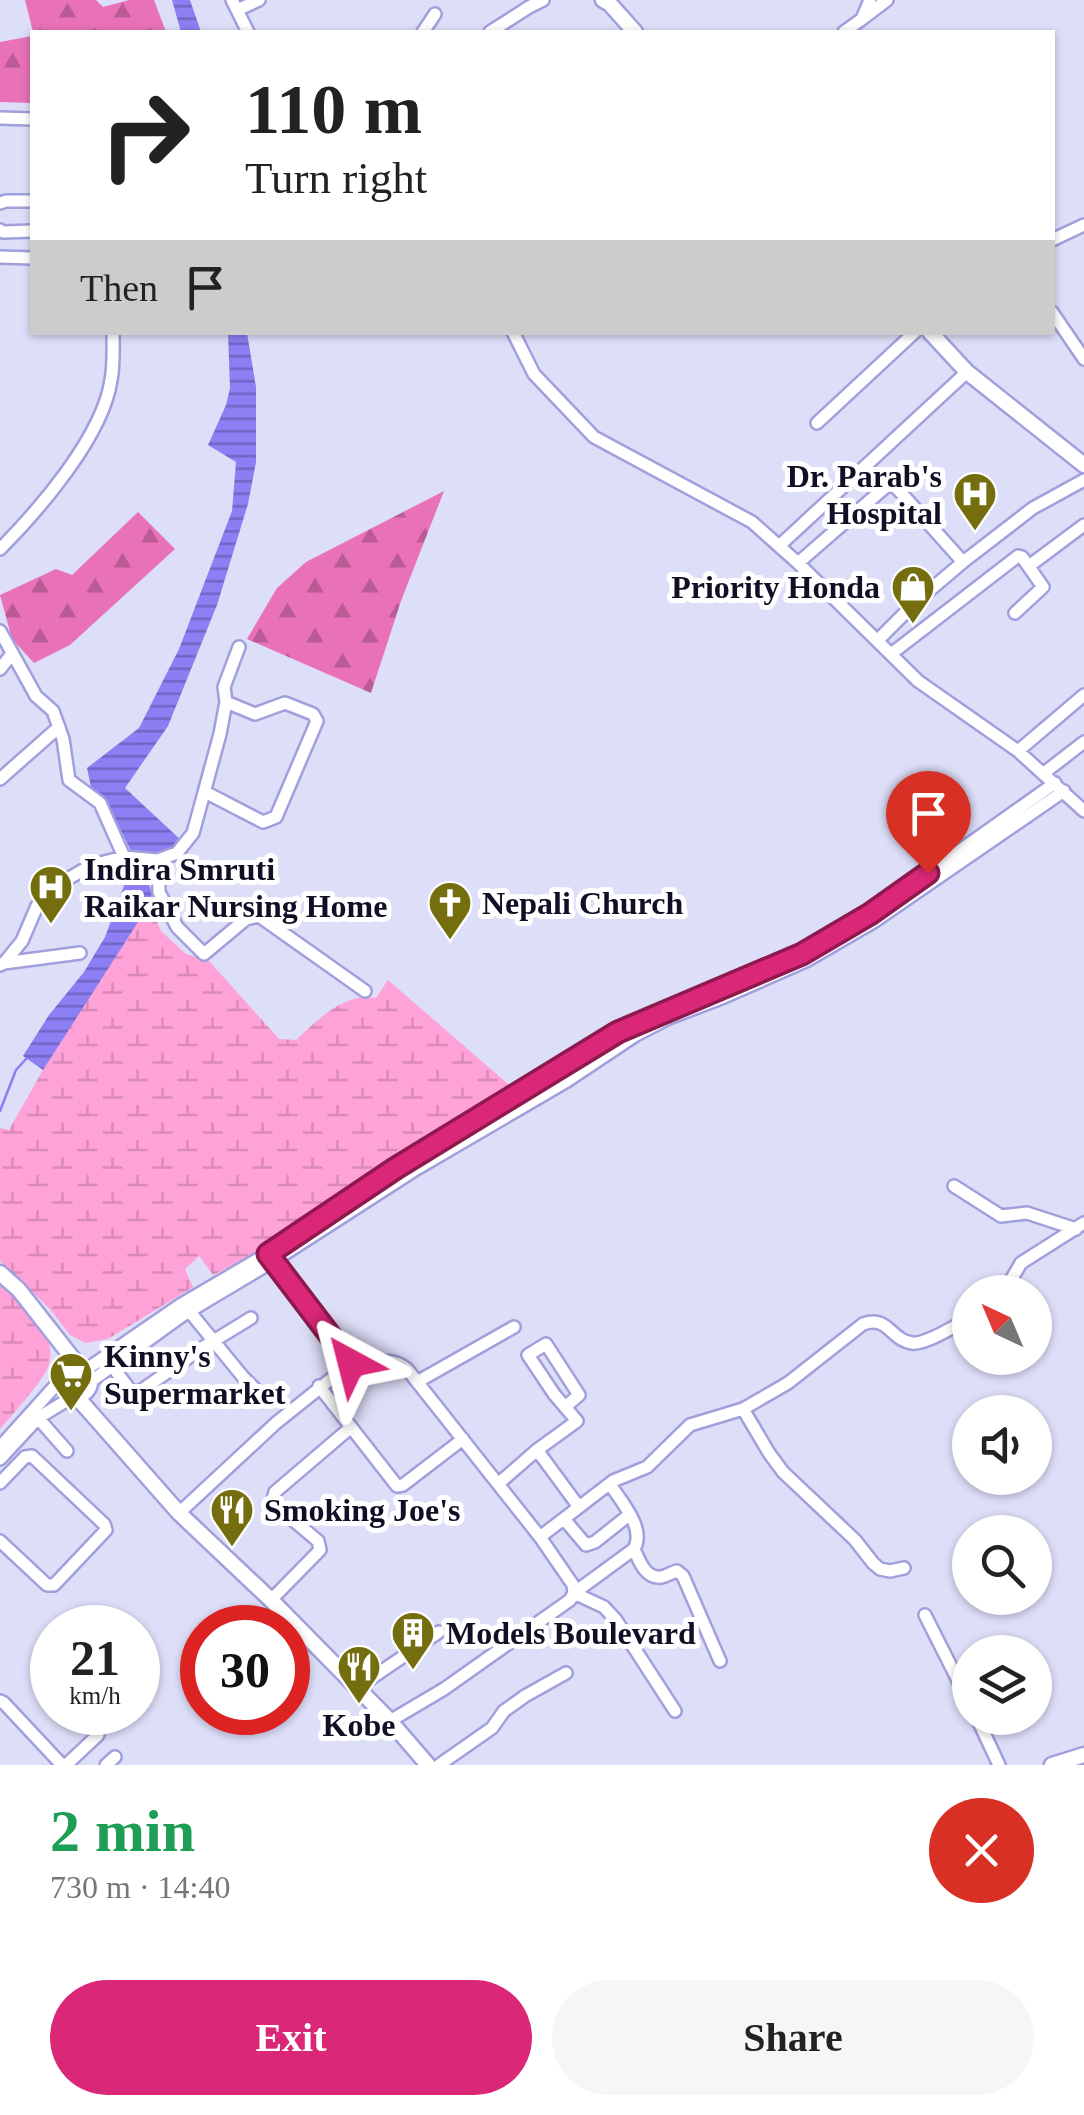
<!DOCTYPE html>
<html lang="en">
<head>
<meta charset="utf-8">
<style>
  :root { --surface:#fff; --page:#f6f6f6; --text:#222; --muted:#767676; --accent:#db2777 }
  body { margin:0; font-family:Georgia,serif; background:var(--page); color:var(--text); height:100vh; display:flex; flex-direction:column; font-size:38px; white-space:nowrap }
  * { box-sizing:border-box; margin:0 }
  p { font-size:32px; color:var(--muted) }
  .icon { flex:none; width:55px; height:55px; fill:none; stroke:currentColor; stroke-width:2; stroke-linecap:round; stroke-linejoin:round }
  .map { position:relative; height:1765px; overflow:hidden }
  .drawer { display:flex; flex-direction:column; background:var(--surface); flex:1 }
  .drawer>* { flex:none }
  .hud { position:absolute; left:30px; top:30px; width:1025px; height:305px; border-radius:0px; box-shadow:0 2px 8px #0004; background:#fff; color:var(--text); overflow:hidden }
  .needle { width:65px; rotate:316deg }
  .fabs { position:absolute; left:952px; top:1275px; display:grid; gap:20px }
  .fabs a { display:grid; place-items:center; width:100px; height:100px; border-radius:50%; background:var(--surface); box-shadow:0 2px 8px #0004; font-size:50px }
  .speed { position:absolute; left:30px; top:1605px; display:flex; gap:20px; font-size:50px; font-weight:700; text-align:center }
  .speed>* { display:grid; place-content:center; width:130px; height:130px; border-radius:50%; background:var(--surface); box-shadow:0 2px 8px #0004; line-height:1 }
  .speed small { font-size:25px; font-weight:400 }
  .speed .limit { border:15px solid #d22; background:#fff; color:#111 }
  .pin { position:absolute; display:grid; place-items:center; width:85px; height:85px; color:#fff; margin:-102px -42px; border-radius:50% 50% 50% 0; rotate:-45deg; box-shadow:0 0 10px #0007 }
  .pin .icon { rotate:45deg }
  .me { position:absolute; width:110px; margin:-55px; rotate:322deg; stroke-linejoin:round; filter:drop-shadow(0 0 8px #0008) }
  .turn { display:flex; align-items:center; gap:35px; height:210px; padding:0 50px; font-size:45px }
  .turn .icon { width:130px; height:130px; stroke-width:2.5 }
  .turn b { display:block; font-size:70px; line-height:85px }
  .then { display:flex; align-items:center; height:95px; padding:0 50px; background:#0003; gap:20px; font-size:38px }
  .round { display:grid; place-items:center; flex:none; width:105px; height:105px; border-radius:52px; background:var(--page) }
  .head { display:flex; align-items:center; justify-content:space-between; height:170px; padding:0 50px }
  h1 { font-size:60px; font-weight:700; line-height:75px; color:#1e9e55 }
  .button { display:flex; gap:20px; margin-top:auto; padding:20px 50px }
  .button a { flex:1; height:115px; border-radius:60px; background:var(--accent); color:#fff; font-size:40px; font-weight:700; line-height:115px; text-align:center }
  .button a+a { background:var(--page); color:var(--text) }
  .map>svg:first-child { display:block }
</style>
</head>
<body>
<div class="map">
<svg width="1084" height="1765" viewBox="0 0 1084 1765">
  <defs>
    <pattern id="forest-firs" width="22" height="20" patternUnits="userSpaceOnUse" patternTransform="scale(2.5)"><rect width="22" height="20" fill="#e871b8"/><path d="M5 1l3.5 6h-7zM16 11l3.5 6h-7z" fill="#bb5b95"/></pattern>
    <pattern id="wetland-marsh" width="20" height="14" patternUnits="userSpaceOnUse" patternTransform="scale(2.5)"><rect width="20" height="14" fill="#ffa2d7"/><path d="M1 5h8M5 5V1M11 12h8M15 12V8" fill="none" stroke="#da8ab8"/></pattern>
    <pattern id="water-rules" width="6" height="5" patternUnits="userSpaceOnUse" patternTransform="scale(2.5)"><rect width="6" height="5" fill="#8b7ff3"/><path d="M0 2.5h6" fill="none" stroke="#7066c5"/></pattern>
  </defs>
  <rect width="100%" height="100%" fill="#dddef8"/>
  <path fill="url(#forest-firs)" d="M25,0H96L103,7L129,0H154L166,32H33Z
    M32,36V103L0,102V42Z
    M444,491L401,601L371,693L247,639L277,588L306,562Z
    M138,512L175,549L70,645L34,663L12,639L0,595L56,569L72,575Z"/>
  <path fill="url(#wetland-marsh)" d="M149,905L161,931L186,954L209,961L279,1039L296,1040C319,1019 343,993 376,998L388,980L515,1090L407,1153L241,1261L213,1275L199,1256L185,1269L193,1287L108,1339L85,1343L70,1335L50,1309L0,1261V1128L9,1130L49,1059Z
    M0,1284C21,1304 61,1334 48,1367C43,1381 11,1416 0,1429Z"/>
  <path fill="url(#water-rules)" d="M172,0H190L201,32H181Z
    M228,333H247L256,387V462L248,504L217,605L168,726L125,788L182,841L166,853H151L146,873L152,895L149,905L43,1070L23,1056L49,1015L84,972L105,937L129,872L131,851L106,801L91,787L87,768L139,728L179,649L232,511L236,462L208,445L226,405L230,388Z"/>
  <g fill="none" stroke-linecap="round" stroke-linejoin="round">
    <path stroke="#8b7ff3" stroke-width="2.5" d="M0,1111L16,1070L26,1059"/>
    <defs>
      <path id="minor" d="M232,0L248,32
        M237,10L259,0
        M862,19L887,0
        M423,32L435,14
        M490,32L529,7L543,0
        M844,32L862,19L870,0
        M0,118L32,119
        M0,203L6,201H32
        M0,230L3,232L32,231
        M1052,240L1084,225
        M0,257L32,258
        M1052,312L1084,359
        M513,332L534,374L594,437L752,522L798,563L918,681L1018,751L1084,811
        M817,423L915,332
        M779,546L967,372
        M0,549C39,510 103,436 111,380C114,365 113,348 113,332
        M798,563L890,483L894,485L963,562
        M1029,566L1084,525
        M0,631L36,696L53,711L63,739L69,780L100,803L124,857
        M877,641L917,601L963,562L1033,508L1084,480
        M891,654L1018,556L1022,557L1043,587L1015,613
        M0,669L11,655
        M1018,751L1084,695
        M1044,773L1084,742
        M0,779L59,727
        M205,792L263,822L276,817L317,721L313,714L285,703L255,714L226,702
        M158,860L159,892L177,927L204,954L246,919L259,916L365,991
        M4,963L80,953
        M0,965L4,963L22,941L37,906L62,882L92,865L124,857L158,860L177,853L193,833L220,734L226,702L224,687L239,647
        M954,1186L1001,1216L1027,1213L1076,1229
        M270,1259L351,1363C372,1369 386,1352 407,1369L540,1537
        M1004,1292L1021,1263L1084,1223
        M190,1312L243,1377L261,1395
        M112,1366L131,1391L139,1392L202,1348L251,1318
        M84,1371L180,1305L267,1254L396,1168L618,1032L803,954L870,914L1055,783
        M90,1382L183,1315L272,1262L418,1168L567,1081L636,1035L669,1018L724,997L806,961L875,921L1064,791
        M417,1382L514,1327
        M319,1386L397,1486L403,1485L463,1439
        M743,1409L769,1453L783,1472L855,1540L873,1563L880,1569L890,1571L904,1568
        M38,1418L67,1451
        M0,1447L64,1376
        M537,1450L579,1507
        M0,1459L38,1418L74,1396
        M0,1483L25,1457L32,1456L104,1524L106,1530L54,1585H47L0,1541
        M498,1484L537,1450L577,1421L554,1394L528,1355L546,1344L579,1395L565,1407
        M610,1484C621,1502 646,1528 634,1549L574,1593L604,1607L616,1620L675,1711
        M179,1513L276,1423L351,1363
        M564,1519L586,1545L595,1542L629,1515
        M634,1549C639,1560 645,1579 661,1577C667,1576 672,1572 677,1571L683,1576L720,1661
        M271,1600L320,1550L318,1541L274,1504L273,1499L275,1492L350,1428
        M925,1615L970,1704
        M357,1688L439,1632
        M0,1701L4,1703L62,1765
        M977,1718L999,1765
        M390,1721L444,1689L570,1600L574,1593L573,1585L540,1537L613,1481L647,1467L690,1425L743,1409L788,1383L863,1324C889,1315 890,1340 912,1343C926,1345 956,1325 970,1318
        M66,1765L98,1735
        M106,1765L115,1757
        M439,1765L492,1728L504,1711L525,1696L566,1673"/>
      <path id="major" d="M603,0L610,4L635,32
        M930,332L967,372L1084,465
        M0,1273L19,1290L81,1369
        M64 1382a13 13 0 1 1 26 0a13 13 0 1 1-26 0Z
        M76,1396L179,1513L271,1600L390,1721L428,1765
        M1052,1765L1084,1755"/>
    </defs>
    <use href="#minor" stroke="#a19fdc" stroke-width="16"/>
    <use href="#major" stroke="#a19fdc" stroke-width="19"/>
    <use href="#minor" stroke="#fff" stroke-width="11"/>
    <use href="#major" stroke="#fff" stroke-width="14"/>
  </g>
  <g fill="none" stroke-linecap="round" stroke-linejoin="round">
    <defs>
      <path id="route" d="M351,1363L268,1254L396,1168L618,1032L802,954L870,914L928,873"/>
    </defs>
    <use href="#route" stroke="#8e194d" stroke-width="25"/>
    <use href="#route" stroke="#db2777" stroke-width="18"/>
  </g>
  <defs>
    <symbol id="hospital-pin" viewBox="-11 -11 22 30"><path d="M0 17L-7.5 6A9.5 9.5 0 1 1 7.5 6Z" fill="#756e0e" stroke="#fff"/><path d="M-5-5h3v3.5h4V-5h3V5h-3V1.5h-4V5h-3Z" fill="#fff"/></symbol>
    <symbol id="shop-pin" viewBox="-11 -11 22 30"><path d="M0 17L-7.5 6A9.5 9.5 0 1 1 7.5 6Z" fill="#756e0e" stroke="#fff"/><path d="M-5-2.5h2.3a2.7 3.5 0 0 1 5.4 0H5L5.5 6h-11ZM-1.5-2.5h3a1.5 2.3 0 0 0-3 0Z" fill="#fff"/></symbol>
    <symbol id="church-pin" viewBox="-11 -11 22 30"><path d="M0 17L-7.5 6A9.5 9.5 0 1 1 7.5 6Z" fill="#756e0e" stroke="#fff"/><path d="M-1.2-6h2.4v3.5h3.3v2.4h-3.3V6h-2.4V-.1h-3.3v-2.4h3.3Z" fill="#fff"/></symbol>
    <symbol id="supermarket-pin" viewBox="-11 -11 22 30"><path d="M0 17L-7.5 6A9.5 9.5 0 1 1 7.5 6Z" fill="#756e0e" stroke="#fff"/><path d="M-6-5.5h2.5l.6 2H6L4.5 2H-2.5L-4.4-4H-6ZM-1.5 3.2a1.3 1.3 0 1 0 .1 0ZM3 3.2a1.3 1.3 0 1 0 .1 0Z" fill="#fff"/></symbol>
    <symbol id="restaurant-pin" viewBox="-11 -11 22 30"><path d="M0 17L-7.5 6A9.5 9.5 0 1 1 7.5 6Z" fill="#756e0e" stroke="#fff"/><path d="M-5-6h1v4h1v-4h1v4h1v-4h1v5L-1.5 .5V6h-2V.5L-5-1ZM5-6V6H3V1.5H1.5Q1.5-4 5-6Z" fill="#fff"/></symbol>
    <symbol id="building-pin" viewBox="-11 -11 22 30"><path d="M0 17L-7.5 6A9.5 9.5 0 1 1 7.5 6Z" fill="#756e0e" stroke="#fff"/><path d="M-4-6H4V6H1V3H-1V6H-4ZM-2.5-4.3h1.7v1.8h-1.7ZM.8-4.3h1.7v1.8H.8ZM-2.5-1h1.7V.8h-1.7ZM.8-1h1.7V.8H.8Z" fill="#fff"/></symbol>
  </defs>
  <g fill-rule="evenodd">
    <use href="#hospital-pin" x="950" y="469" width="50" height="68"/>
    <use href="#shop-pin" x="888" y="562" width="50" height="68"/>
    <use href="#hospital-pin" x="26" y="862" width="50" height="68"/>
    <use href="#church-pin" x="425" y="878" width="50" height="68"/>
    <use href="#supermarket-pin" x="46" y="1349" width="50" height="68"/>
    <use href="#restaurant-pin" x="207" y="1485" width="50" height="68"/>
    <use href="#building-pin" x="388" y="1608" width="50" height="68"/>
    <use href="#restaurant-pin" x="334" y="1642" width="50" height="68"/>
  </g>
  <g text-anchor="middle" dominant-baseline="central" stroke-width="10" stroke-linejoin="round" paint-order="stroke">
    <g font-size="32" font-weight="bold" fill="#110f25" stroke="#fff" text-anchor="start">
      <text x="942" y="476" text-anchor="end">Dr. Parab's<tspan x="942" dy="37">Hospital</tspan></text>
      <text x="880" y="587" text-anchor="end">Priority Honda</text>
      <text x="84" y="869">Indira Smruti<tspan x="84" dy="37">Raikar Nursing Home</tspan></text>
      <text x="482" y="903">Nepali Church</text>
      <text x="104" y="1356">Kinny's<tspan x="104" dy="37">Supermarket</tspan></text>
      <text x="264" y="1510">Smoking Joe's</text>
      <text x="446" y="1633">Models Boulevard</text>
      <text x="359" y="1725" text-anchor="middle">Kobe</text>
    </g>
  </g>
</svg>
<div class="fabs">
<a><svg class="needle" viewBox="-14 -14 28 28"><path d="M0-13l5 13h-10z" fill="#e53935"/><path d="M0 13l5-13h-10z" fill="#767676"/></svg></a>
<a><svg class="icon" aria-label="sound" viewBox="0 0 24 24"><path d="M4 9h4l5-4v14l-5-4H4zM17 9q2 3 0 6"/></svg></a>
<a><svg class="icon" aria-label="search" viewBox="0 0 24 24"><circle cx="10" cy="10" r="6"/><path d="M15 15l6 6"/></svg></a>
<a><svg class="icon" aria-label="layers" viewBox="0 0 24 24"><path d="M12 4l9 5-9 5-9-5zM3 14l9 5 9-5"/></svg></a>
</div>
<div class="speed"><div>21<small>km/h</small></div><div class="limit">30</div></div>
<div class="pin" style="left:928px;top:873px;background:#d93025"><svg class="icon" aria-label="arrive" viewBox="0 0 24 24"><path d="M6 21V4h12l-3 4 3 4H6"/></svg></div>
<svg class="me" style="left:351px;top:1363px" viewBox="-20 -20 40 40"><path d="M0-17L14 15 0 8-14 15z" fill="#db2777" stroke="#fff" stroke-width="4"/></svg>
<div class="hud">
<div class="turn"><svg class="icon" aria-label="right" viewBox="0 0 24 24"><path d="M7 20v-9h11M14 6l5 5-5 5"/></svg><div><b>110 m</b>Turn right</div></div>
<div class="then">Then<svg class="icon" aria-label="arrive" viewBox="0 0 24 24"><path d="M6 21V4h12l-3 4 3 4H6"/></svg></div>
</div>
</div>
<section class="drawer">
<div class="head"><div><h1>2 min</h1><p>730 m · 14:40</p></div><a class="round" style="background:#d93025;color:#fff"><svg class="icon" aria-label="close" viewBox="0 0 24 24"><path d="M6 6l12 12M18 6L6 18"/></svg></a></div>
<div class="button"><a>Exit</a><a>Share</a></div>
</section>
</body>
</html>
